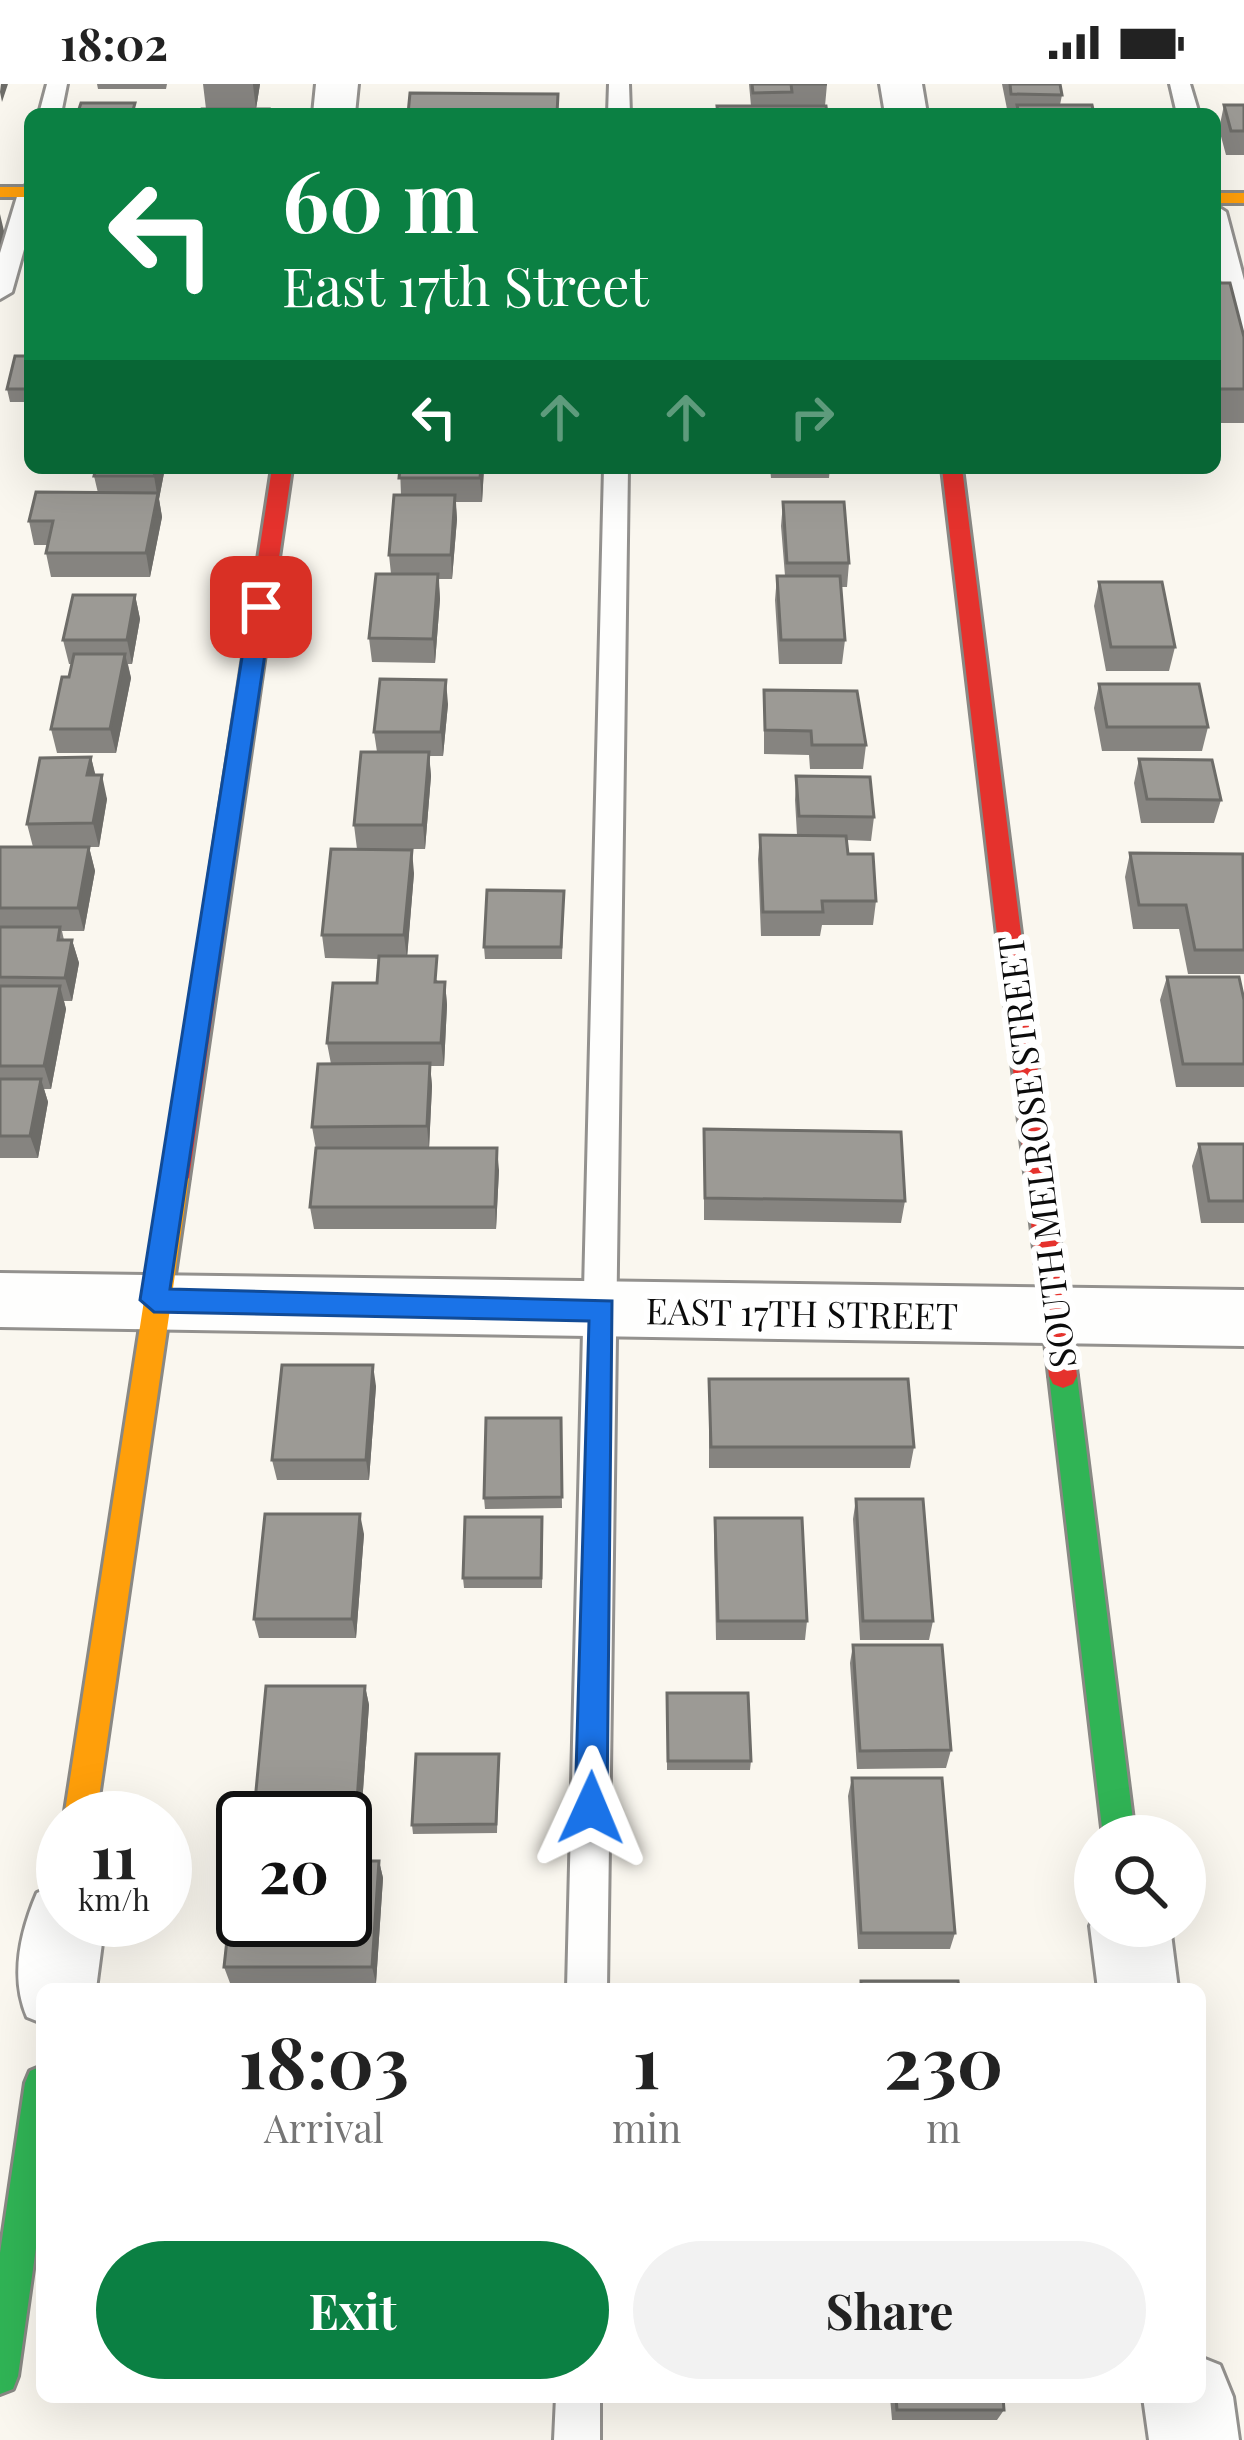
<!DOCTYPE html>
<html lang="en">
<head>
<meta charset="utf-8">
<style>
  :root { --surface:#fff; --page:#f2f2f2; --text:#222; --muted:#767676; --accent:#0b8043 }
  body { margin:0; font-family:"Playfair Display",serif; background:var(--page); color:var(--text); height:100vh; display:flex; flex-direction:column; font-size:45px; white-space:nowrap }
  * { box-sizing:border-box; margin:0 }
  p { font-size:39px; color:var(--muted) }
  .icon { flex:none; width:66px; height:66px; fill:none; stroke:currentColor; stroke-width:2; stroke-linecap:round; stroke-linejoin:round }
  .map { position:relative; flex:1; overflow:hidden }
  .details { position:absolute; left:36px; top:1899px; width:1170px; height:420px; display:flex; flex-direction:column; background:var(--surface); border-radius:18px; box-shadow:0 12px 48px #0002 }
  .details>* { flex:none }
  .top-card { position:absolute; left:24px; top:24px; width:1197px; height:366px; border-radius:18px; box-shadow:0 12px 48px #0002; background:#0b8043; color:#fff; overflow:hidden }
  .tools { position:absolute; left:1074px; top:1731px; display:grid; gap:24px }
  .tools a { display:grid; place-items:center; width:132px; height:132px; border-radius:50%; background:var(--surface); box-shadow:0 12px 48px #0002; font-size:60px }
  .speed { position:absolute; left:36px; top:1707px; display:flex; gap:24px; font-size:60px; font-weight:700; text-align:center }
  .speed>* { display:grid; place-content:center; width:156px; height:156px; border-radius:50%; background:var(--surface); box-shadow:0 12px 48px #0002; line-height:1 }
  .speed small { font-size:30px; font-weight:400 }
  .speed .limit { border:6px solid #111; border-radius:18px; background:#fff; color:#111 }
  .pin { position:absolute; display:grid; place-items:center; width:102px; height:102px; color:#fff; margin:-51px; border-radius:24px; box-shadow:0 6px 18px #0006 }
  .me { position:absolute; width:132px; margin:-66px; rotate:1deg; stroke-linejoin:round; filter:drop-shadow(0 0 9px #0008) }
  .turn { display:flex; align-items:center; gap:42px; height:252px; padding:0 60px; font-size:54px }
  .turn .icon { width:156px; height:156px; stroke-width:2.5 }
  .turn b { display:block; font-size:84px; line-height:102px }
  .lanes { display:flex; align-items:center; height:114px; padding:0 60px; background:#0003; justify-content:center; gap:60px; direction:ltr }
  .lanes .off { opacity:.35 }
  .eta { display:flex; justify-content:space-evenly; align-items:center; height:204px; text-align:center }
  .eta b { font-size:72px; font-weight:700; line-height:84px }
  .cta { display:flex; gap:24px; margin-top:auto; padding:24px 60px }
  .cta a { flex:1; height:138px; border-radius:72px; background:var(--accent); color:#fff; font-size:48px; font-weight:700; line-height:138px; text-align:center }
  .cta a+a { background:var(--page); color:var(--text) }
  .status { display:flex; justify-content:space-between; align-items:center; height:84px; padding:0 60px; background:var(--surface); direction:ltr }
  .status svg { height:33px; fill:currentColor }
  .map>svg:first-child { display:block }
</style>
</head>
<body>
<div class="status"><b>18:02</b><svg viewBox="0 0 49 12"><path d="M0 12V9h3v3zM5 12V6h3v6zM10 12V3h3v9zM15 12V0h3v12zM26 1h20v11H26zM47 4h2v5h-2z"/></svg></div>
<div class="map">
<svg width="1244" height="2356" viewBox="0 0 1244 2356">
  <rect width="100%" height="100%" fill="#faf7ef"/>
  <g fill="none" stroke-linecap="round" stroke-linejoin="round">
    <defs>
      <path id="lane" d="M47,0H67L61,30H39Z
        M609,0H629L630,30H608Z
        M1170,0H1190L1199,30H1177Z
        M30,99V144L12,208L0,215V169L19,106Z
        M1215,121L1226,128L1244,196V247L1232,240L1215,172Z
        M604,384H628L607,1905H567Z
        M556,2313H600V2356H554Z"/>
      <path id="street" d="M316,0H358L355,30H313Z
        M880,0H922L927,30H885Z
        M0,1189L1244,1206V1262L0,1243Z
        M63,1798V1836H105L96,1905H42V1939L27,1933C10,1893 20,1849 37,1809Z
        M1095,1831V1842H1170L1178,1905H1098L1090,1842Z
        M1200,2273L1220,2281L1233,2313L1239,2356H1149L1143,2313H1200Z"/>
      <path id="fast" d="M1063,1280L1073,1284L1077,1292L1135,1752H1103L1049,1292L1053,1284Z
        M42,1982V2121L18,2292L13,2305L0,2310V2169L25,1999L30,1987Z"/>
      <path id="slow" d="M0,103H30V113H0Z
        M1215,109H1244V119H1215Z
        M176,1084L189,1094L96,1734H64L163,1094Z"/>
      <path id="jam" d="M272,384H292L189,1094L176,1104L163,1094Z
        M942,384H962L1077,1292L1073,1300L1063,1304L1053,1300L1049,1292Z"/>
    </defs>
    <use href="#lane" stroke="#93918e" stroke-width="6"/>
    <use href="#street" stroke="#93918e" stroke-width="6"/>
    <use href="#fast" stroke="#898884" stroke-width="6"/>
    <use href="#slow" stroke="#898884" stroke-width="6"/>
    <use href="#jam" stroke="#898884" stroke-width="6"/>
    <use href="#lane" fill="#fefefd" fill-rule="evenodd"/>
    <use href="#street" fill="#fefefd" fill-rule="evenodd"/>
    <use href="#fast" fill="#30b455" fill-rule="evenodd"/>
    <use href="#slow" fill="#ff9f0a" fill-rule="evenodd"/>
    <use href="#jam" fill="#e5322d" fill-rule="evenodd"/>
  </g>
  <path fill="#868480" d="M97,0H167L166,5H98Z
    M203,0H260L256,25H206Z
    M749,0H827L825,22H751Z
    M1002,0H1060L1062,11L1060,21L1094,30H1008Z
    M1224,21H1244V71H1226L1219,45Z
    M1215,199L1244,253V339H1215Z
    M30,272V318H10L7,305Z
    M96,384H165L159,415L162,433L150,493H51L46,469L47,461H34L29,437L98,409L94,392Z
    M400,384H484L482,418H456L457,435L452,495H439L440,515L435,579L372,578L369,554L391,490L389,471L401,411Z
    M770,384H830L829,394H771Z
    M783,418L849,479L847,503H841L845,556L842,580H779L775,516L777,492H785L781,442Z
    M1099,498L1175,563L1169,587H1106L1094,522Z
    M135,511L140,535L132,580H128L131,594L116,669H57L51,645L72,580H69L63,556Z
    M1099,600L1208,643L1202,667H1102L1094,624Z
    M764,606L866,661L863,685H810L809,671L764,670Z
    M448,620L443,672H429L431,692L425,765H357L354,741L377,668L374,648Z
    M91,673L95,691L107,715L99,763H43H89L95,787L84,847H62L64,856H72L79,879L72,917H64L66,925L51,1005H44L48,1018L38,1074H0V763H33L27,740Z
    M1139,675L1221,716L1214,739H1141L1134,699Z
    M796,692L874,733L871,757L846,756L848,770L876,817L873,841H822L820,852H761L758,775L760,751H797L795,716Z
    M1130,769L1244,775V890H1188L1179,845H1133L1125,793Z
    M414,789L407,872L439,898H445L447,921L444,982H430L432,1002L429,1064L499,1086L496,1145H314L310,1123L316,1065L312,1043L331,980L327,959L377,899L379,875L325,874L322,851Z
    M564,819L562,875H485L484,863Z
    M1167,893L1244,916V1003H1176L1160,916Z
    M704,1045L905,1117L901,1139L704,1136Z
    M1199,1060H1244V1139H1201L1192,1082Z
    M709,1295L914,1363L910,1384H709Z
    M376,1302L369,1396H277L272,1376Z
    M561,1334L562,1424L485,1425L484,1414Z
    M856,1415L933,1537L929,1556H860L853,1435Z
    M715,1434L807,1537L805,1556H716L714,1454Z
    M543,1443L542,1504H464L463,1494Z
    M364,1450L356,1554H259L254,1535Z
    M853,1561L951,1666L946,1684L857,1685L850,1579Z
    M365,1602L369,1621L361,1735L260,1734L255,1717Z
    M667,1609L751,1677L750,1686H667Z
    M499,1670L497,1749L413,1750L412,1741Z
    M852,1694L955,1849L950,1865H858L848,1712Z
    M379,1777L383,1794L376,1899H230L224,1883L345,1836Z
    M470,2313H555V2316H471Z
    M890,2313H1003L1004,2326L997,2336H892Z"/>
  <path fill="#6d6c68" d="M1,0H8L2,18L0,8Z
    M253,0H260L256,25L253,1Z
    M0,130L4,147L0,161Z
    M156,384H165L159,415L162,433L150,493L146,469L157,410L154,392Z
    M481,384H484L482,418L480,394Z
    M455,411L457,435L452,495L451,471Z
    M438,490L440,515L435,579L433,555Z
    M135,511L140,535L132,580L127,556Z
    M125,570L131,594L116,669L110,645Z
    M446,596L448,620L443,672L441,648Z
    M429,668L431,692L425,765L423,741Z
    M91,673L97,697L87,691Z
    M102,691L107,715L99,763L93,739Z
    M89,763L95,787L84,847L78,824Z
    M412,766L414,789L407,875L404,851Z
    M72,856L79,879L72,917L65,894Z
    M445,898L447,921L444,982L441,959Z
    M60,902L66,925L51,1005L44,982Z
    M430,979L432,1002L429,1065L427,1042Z
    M41,995L48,1018L38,1074L30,1052Z
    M497,1064L499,1086L496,1145L495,1123Z
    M373,1281L376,1302L369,1396L366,1376Z
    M360,1430L364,1450L356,1554L352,1535Z
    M365,1602L369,1621L361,1735L357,1717Z
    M379,1777L383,1794L376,1899L372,1883Z"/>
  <path fill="#9c9a95" stroke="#6d6c68" stroke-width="3" d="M752,0H827H791L792,8L753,9Z
    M1010,0H1060L1062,11L1011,10Z
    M410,9L558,10L557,30H408Z
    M81,19H135L132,30H55V28H78Z
    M1017,21H1092L1094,30H1019Z
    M1224,21H1244V47H1231Z
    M717,22H826L827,30H718Z
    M202,25H269L268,30H201Z
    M1215,199H1230L1244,253V305H1215Z
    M15,272H30V305H7Z
    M96,384H156L154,392H94Z
    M400,384H481L480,394H399Z
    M36,408L158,409L146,469H46L53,437H29Z
    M394,411H455L451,471H389Z
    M783,418H844L849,479H787Z
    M376,490H438L433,555L369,554Z
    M777,492H840L845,556H781Z
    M1099,498H1162L1175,563H1111Z
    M73,511H135L127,556H63Z
    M74,570H125L110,645H51L62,593H69Z
    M380,595L446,596L441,648H374Z
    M1099,600H1199L1208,643H1107Z
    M764,606L857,607L866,661H812L811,647L765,646Z
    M361,668H429L423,741H354Z
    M91,673L87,691H102L93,739L27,740L40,674Z
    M1139,675L1212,676L1221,716L1147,715Z
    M796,692L870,693L874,733L799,732Z
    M760,751L846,752L848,770H873L876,817H822L823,828H763Z
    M0,763H89L78,824H0Z
    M331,765L412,766L404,851H322Z
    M1130,769L1243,770L1244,866H1195L1186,821H1139Z
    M487,806L564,807L561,863H484Z
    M0,843H60L58,856H72L65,894L0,893Z
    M379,872H437L435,898H445L441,959H327L333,899H377Z
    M1167,893H1239L1244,916V980H1183Z
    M0,902H60L44,982H0Z
    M430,979L427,1042L312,1043L318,980Z
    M0,995H41L30,1052H0Z
    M704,1045L901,1048L905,1117L705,1114Z
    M1199,1060H1244V1117H1209Z
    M316,1064H497L495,1123H310Z
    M282,1281H373L366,1376H272Z
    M709,1295H908L914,1363H711Z
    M486,1334H561L562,1413L484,1414Z
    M856,1415H923L933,1537H863Z
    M265,1430H360L352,1535H254Z
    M465,1433H542L541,1494H463Z
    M715,1434H802L807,1537H718Z
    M853,1561H942L951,1666L860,1667Z
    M266,1602H365L357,1717H255Z
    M667,1609H748L751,1677H668Z
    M416,1670H499L496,1740L412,1741Z
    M852,1694H942L955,1849H861Z
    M345,1777H379L372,1883H224L230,1828H243V1836H345Z
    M861,1897H958L959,1905H861Z
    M896,2313H1003L1004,2326H897Z"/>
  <path fill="#1a73e8" stroke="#114b97" stroke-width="3" d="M261,516L272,523L170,1205L612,1217L607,1724L603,1734L591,1739L580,1734L575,1724L589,1237L154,1228L140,1216L250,523Z"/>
  <g text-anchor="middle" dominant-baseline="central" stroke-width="12" stroke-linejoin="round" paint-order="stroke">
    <g font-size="36" fill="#0b0b0b" stroke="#fff">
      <text transform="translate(1035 1068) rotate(-97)">SOUTH MELROSE STREET</text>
      <text transform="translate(802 1228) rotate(1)">EAST 17TH STREET</text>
    </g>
  </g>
</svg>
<div class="tools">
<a><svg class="icon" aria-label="search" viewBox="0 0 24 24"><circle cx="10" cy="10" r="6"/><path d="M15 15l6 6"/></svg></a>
</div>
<div class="speed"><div>11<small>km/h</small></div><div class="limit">20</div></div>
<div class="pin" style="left:261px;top:523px;background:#d93025"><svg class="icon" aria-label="arrive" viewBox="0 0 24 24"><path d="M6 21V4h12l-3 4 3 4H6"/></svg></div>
<svg class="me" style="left:591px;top:1724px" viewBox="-20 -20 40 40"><path d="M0-17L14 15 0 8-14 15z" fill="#1a73e8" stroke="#fff" stroke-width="4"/></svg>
<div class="top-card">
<div class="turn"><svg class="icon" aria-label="left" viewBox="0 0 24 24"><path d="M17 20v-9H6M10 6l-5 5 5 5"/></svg><div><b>60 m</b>East 17th Street</div></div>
<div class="lanes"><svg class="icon" aria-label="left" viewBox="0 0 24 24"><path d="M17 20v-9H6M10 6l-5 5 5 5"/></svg><svg class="icon off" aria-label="ahead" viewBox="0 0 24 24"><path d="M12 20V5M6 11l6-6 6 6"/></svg><svg class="icon off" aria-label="ahead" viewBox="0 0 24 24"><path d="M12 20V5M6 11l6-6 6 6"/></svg><svg class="icon off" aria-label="right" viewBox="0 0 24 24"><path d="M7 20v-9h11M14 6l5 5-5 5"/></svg></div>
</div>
<section class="details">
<div class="eta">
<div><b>18:03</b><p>Arrival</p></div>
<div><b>1</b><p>min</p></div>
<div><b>230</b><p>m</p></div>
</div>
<div class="cta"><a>Exit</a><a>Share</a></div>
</section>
</div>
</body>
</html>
